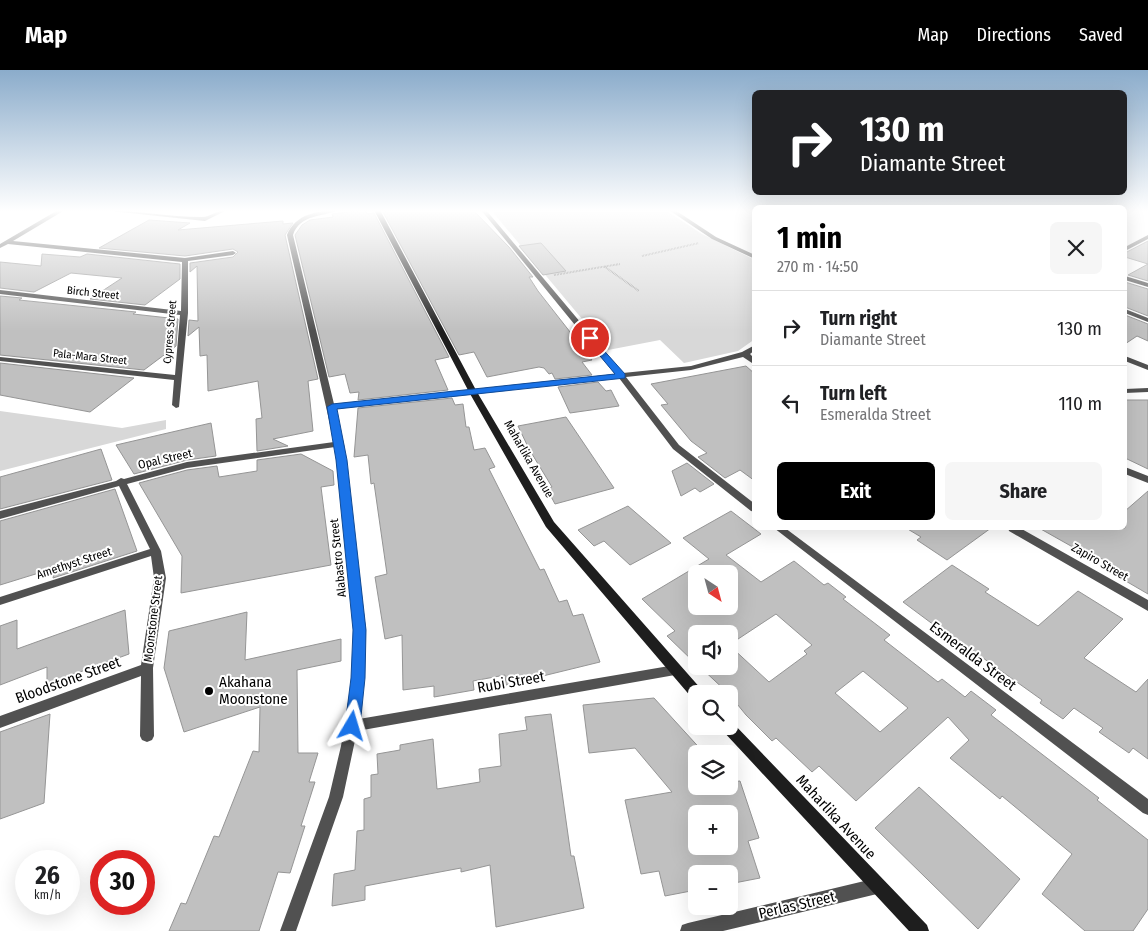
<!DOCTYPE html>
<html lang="en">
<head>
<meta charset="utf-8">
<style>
  :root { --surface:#fff; --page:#f6f6f6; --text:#202124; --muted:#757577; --line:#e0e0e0; --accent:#000 }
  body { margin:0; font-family:"Fira Sans Condensed",sans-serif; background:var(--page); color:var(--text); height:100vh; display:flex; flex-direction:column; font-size:19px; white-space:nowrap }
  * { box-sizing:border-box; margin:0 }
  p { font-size:16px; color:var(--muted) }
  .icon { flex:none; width:28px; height:28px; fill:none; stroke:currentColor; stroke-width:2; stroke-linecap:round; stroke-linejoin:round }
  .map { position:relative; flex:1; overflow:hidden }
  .side { position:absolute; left:752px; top:135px; width:375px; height:325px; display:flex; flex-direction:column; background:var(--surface); border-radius:8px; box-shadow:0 5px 20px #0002 }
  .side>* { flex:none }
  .hud { position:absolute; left:752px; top:20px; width:375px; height:105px; border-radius:8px; box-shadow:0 5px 20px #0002; background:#202124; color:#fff; overflow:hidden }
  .needle { width:32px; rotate:144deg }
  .controls { position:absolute; left:688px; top:495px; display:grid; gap:10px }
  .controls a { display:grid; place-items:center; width:50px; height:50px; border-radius:8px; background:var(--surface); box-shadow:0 5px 20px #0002; font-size:25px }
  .speed { position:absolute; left:15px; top:780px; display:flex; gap:10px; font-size:25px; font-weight:700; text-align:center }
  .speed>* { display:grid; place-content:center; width:65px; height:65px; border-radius:50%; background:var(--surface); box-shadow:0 5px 20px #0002; line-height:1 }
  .speed small { font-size:12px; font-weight:400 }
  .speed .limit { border:8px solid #d22; background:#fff; color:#111 }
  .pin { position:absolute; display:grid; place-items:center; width:42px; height:42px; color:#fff; margin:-21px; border:2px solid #fff; border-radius:50%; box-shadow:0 1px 5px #0007 }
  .me { position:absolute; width:55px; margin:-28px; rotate:7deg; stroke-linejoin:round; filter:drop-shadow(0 0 4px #0008) }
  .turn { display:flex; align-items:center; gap:18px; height:105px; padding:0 25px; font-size:22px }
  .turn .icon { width:65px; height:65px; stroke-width:2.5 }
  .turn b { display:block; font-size:35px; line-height:42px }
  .round { display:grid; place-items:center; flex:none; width:52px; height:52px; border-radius:8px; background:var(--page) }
  .overview { display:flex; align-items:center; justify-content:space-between; height:85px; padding:0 25px }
  h1 { font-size:30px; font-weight:700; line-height:38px; color:var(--accent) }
  .cta { display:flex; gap:10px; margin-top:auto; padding:10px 25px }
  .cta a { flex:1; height:58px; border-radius:8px; background:var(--accent); color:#fff; font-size:20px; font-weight:700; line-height:58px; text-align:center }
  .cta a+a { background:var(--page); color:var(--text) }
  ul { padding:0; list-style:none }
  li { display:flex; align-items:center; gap:15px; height:75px; padding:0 25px; border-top:1px solid var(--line) }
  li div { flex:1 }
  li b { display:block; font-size:19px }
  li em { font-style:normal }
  header { display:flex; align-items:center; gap:30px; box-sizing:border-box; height:70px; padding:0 25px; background:var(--accent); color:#fff }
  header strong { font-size:24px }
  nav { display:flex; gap:28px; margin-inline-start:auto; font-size:18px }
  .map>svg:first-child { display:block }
</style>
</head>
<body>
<header>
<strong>Map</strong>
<nav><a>Map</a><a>Directions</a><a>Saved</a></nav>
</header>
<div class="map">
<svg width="1148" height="861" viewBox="0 0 1148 861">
  <rect width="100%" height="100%" fill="#fff"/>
  <path fill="#d8d8d8" d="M491,140H665L702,164L755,190V222L752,223L755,225V269L738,281L684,293L660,270L608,280Z
    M0,341L122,358L166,350V359L0,401Z"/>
  <path fill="#c0c0c0" stroke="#959595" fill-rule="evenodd" d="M365,140L367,144L374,143L449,287L435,290L448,320L358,330L359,322L350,323L345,304L329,307L295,165L302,155L310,150L333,147L332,144Z
    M393,140H473L509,177L533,207H529L538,221L592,290L582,292L592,305L555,309L552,303L549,304L544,298L539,297L487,307L474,282L459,285L383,142Z
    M149,150L190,153L178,160L283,151V154L293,153L285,165L318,309L308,311L313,361L273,369L288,376L257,381L256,349L262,348L258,311L208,321L207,285L200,286L199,257L188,266L189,250L198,251L197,196L190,202V193L233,187L238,182L233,179L185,186L99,178Z
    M1148,171V194L1125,187V183Z
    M541,173L566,201L543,205L519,176Z
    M42,184L80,187L87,184L180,194V209L145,235L90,229L122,208L71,203L34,222L0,218V192L41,196Z
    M1148,194V211L1128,205Z
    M1125,212L1148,219V246L1125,237Z
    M0,226L22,228L19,230L136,242L133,244L178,249L176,276L144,300L0,285Z
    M1125,245L1148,254V271L1137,266L1125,274Z
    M0,293L134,308L90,342L0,325Z
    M746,296L755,304V411L740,400L725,408L698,387L707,383L691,371L661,335L668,334L651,314Z
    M598,312L606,321L611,320L619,336L570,343L558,317Z
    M452,328L455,335L463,334L466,357H469L474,380L485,378L495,397L489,399L540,500L544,499L559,532L567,530L573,546L583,544L600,592L506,615L505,605L473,611L474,620L434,627V616L403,620L402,565L385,569L375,507L387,504L374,413L371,414L368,385L354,387L358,338Z
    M1125,330H1148V399L1125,388Z
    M566,347L614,418L555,434L547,419L552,417L529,379L518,356Z
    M211,353L216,386L187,390L134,404L116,375Z
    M101,379L112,410L0,439V407Z
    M301,384L333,401L334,415L321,417L331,495L181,523L182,486L139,413L187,400L217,396L219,407L257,401V390Z
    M687,393L714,414L700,422L695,418L681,426L672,401Z
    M115,419L137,481L53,508L55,498L0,515V451Z
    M1148,421V524L1124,510L1130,505L1081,477L1078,480L1039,458H1125V441Z
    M628,436L671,473L630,495L604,471L594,476L578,460Z
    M731,441L761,464L726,485L761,512L794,491L824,515L828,513L846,527L843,529L890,565L884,570L938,612L942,609L965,627L971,621L996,640L991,645L1099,728L1097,730L1148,770V839L1133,861H1085L1042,824L1072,784L1002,726L1000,729L950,688L969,670L948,647L856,731L819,696L812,702L776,668L772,671L746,645L729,624L699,596H729V564H696V594L667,566L675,561L642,529L709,489L683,468ZM696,504H729V536H696ZM776,544L812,575L804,581L807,584L769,612L729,575ZM863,601L908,638L880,662L835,623Z
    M906,458H991L947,490L917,470L921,467Z
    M952,495L989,519L985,522L1038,556L1078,521L1123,549L1084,588L1136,622L1148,609V689L1133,678L1129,683L1099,662L1103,658L1074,638L1063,649L1040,633L1042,630L983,588L981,590L903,532Z
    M125,540L129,584L47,614V597L0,615V556L17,550V579Z
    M247,542L245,590L341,569V591L297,600L298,683H318L309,712H315L301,756H305L290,803L278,802L259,861H169L181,833L186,834L214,766L219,767L253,681L259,682L260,637L184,662L164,598L169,561Z
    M654,628L705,684H696V716H729V709L731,712L740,711L759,768L748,771L760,808L729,814V804H696V820L665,826L659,801L641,804L625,730L672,722L635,678L589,683L583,635ZM696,744H729V776H696Z
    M50,644L44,733L0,749V662Z
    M551,644L571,786H574L584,838L496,857L490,795L461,802V798L365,816V830L332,836L334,804L355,800L357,761L364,760V729L371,727V705L378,704L377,684L400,680V675L433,669L437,719L480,712L479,699L501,696L499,664L527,660L525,647Z
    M919,717L1020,809L978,859L875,758Z"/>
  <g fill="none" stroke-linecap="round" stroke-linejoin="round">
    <path stroke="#737373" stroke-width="2" stroke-dasharray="0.5 1" stroke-linecap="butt" d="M642,186L699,173
      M605,197L639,221
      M554,205L620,194"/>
    <path fill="#515151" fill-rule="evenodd" d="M58,140H65L13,171L185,188L233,181L236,183L233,185L188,191V243L179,337L176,338L172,335L174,310L0,291V287L175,305L180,245L0,224V220L181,241L182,192L8,174L0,178V174Z
      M101,140C134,140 168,147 202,147C210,147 217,140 227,140L205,151Z
      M339,140C323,147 300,144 293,165L334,334L615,304L481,140H486L623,303L691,296L742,282L755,275V280L750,284L755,289V295L743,287L691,300L626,307L679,375L755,434V442L751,441L673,379L619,308L335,339L344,374L366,560L364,607L359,649L675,595L679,596L681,600L679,604L675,605L357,661L343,727L296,861H280L329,727L341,676L352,607L354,560L335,377L187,398L127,414L161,481L166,508L153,598L154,666L152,670L147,672L142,670L140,666L141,606L0,658V646L141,595L154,508L151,486L0,535V527L150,479L119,416L0,449V441L116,411L121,408L124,409L187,392L334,372L287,165C295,144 319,140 339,140Z
      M669,140H675L716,167L755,185V189L712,169Z
      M1148,165V169L1125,181V177Z
      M1125,206L1148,213V217L1125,210Z
      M1125,239L1148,248V252L1125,243Z
      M1125,286L1148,295V300L1125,291Z
      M1148,318V322L1125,323V319Z
      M1125,397L1148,406V413L1125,404Z
      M774,458H785L1148,729V745L1143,743Z
      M1008,458H1020L1148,530V541L1009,461Z
      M877,808L883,810L885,816L883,822L877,824L723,861H680L682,855L688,853Z"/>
    <path fill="#1e1e1e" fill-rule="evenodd" d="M374,140H380L477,322L554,452L702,620L703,624H696V629L692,628L546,457L469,322Z
      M729,650L732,652L927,855L929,861H909L722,660L720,656H729Z"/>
  </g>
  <linearGradient id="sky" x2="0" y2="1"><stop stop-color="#8baccb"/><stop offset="0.54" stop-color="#fff"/><stop offset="1" stop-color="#fff" stop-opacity="0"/></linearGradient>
  <rect width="1148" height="261" fill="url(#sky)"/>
  <path fill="#1a73e8" stroke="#114b97" d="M590,265L625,304V308L337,339L347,390L366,560L365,608L360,656L358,661L352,663L347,661L345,656L351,608L353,560L336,390L327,337L332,334L615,304L585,268Z"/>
  <circle fill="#000" stroke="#fff" stroke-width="2" cx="209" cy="621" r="5"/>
  <g text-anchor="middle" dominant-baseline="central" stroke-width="4" stroke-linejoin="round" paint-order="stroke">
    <g font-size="11" fill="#000" stroke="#fff">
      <text transform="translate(93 223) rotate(6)">Birch Street</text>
      <text transform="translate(170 262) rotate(-85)">Cypress Street</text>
      <text transform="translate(90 287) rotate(6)">Pala-Mara Street</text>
    </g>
    <g font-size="12" fill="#000" stroke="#fff">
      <text transform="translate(165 389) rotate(-13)">Opal Street</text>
      <text transform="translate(529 389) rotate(60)">Maharlika Avenue</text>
      <text transform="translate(338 488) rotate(-96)">Alabastro Street</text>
      <text transform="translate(1100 492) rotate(30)">Zapiro Street</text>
      <text transform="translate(74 493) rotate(-18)">Amethyst Street</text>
      <text transform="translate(153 549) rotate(-83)">Moonstone Street</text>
    </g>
    <g font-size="15" fill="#000" stroke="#fff">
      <text transform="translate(973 586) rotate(37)">Esmeralda Street</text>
      <text transform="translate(68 610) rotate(-20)">Bloodstone Street</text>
      <text transform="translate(511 612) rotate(-10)">Rubi Street</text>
      <text transform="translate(836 747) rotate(47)">Maharlika Avenue</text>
      <text transform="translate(797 835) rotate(-13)">Perlas Street</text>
    </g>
    <g font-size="15" fill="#000" stroke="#fff" text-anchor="start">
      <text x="219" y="612">Akahana<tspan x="219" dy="17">Moonstone</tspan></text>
    </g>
  </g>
</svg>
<div class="controls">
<a><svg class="needle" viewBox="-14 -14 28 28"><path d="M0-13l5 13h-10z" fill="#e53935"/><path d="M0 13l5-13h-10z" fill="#757577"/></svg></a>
<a><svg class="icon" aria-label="sound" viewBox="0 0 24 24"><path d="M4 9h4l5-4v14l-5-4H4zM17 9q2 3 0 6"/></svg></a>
<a><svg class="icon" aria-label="search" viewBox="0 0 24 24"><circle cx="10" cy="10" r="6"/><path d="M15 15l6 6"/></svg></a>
<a><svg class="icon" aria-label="layers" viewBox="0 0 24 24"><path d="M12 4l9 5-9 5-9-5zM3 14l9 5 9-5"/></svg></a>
<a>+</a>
<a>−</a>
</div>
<div class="speed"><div>26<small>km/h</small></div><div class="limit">30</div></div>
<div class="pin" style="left:590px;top:268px;background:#d93025"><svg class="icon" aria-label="arrive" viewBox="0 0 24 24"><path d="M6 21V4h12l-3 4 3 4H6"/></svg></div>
<svg class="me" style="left:352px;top:656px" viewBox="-20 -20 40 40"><path d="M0-17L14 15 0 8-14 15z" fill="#1a73e8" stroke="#fff" stroke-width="4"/></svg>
<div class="hud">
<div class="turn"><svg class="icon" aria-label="right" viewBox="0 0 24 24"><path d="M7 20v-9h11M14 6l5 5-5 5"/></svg><div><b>130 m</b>Diamante Street</div></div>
</div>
<section class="side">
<div class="overview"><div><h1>1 min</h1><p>270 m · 14:50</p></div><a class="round"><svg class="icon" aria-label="close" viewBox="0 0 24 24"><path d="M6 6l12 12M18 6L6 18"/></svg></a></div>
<ul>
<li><svg class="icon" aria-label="right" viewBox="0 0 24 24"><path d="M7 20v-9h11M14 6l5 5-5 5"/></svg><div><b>Turn right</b><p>Diamante Street</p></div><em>130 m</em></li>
<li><svg class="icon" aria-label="left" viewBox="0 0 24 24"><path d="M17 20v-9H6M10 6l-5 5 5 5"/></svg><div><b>Turn left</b><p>Esmeralda Street</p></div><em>110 m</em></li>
</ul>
<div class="cta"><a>Exit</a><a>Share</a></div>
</section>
</div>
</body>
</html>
